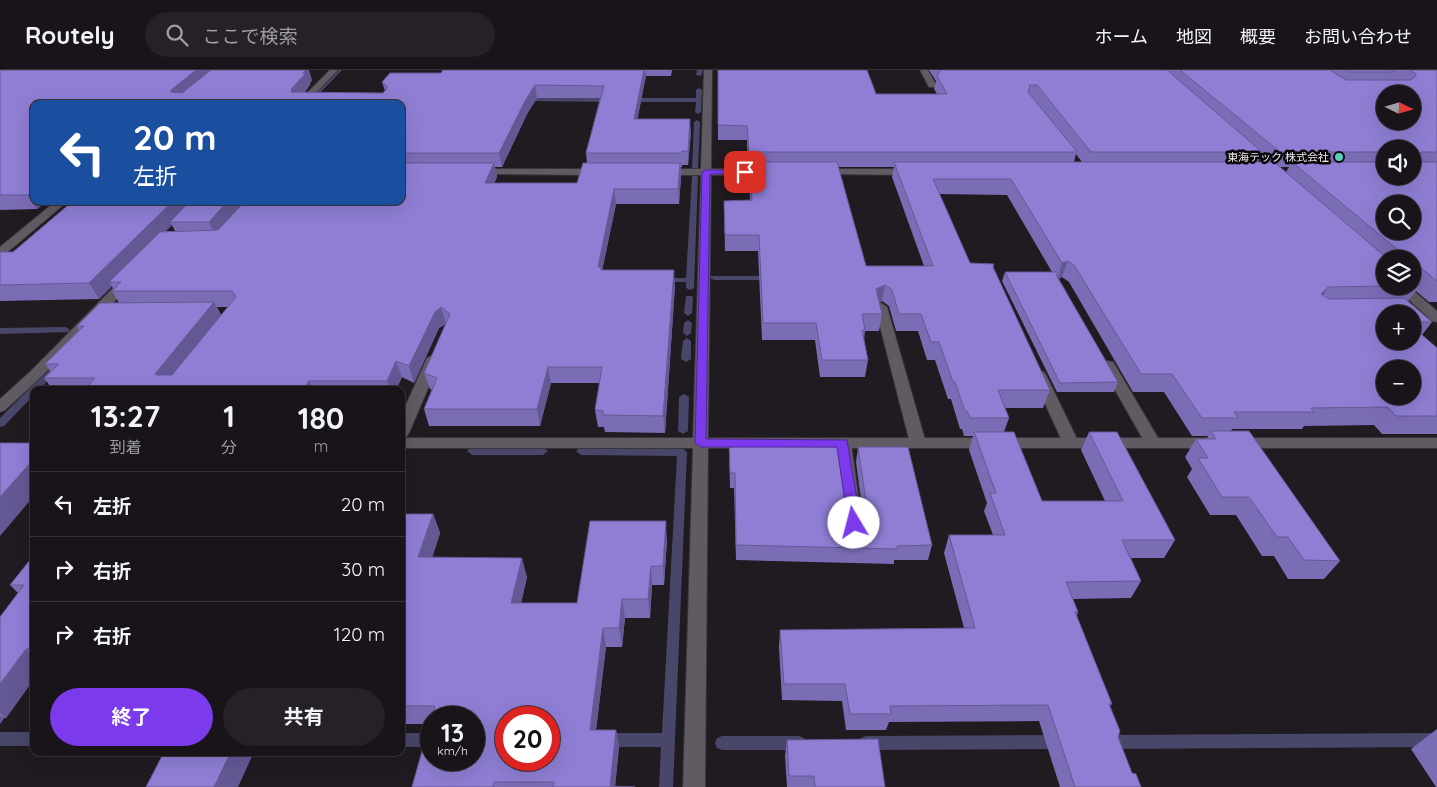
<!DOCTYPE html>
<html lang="ja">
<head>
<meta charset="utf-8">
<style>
  :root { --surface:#181419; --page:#252126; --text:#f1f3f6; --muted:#9f9ea2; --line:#363338; --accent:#7c3aed }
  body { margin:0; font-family:Quicksand,"Noto Sans JP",sans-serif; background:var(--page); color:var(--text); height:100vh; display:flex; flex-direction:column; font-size:19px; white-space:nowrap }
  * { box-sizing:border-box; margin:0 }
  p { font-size:16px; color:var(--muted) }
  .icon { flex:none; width:28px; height:28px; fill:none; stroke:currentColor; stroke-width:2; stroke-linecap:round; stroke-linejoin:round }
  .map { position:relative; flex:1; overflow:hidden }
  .sheet { position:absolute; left:30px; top:316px; width:375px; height:370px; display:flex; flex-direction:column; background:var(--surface); border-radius:10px; box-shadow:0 5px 20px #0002,0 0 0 1px var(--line) }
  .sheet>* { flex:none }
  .guide { position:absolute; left:30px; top:30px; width:375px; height:105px; border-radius:10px; box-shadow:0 5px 20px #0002,0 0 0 1px var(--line); background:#1a4fa0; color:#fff; overflow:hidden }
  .needle { width:32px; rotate:95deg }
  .controls { position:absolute; left:1376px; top:15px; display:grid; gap:10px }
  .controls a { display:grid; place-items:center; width:45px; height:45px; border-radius:50%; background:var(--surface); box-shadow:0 5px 20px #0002,0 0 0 1px var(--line); font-size:25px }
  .speed { position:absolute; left:420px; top:636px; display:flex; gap:10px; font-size:25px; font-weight:700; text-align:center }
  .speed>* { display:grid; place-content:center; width:65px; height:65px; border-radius:50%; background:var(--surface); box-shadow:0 5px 20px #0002,0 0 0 1px var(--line); line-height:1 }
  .speed small { font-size:12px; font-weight:400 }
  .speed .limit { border:8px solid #d22; background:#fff; color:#111 }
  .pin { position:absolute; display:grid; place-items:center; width:42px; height:42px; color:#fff; margin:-21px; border-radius:10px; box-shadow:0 2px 8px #0006 }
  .me { position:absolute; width:55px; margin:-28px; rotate:352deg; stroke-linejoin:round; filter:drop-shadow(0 0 4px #0008) }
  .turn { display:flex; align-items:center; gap:18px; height:105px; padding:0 20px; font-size:22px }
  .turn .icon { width:65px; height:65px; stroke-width:2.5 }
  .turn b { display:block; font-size:35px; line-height:42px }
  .eta { display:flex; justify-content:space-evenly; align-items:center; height:85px; text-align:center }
  .eta b { font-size:30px; font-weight:700; line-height:35px }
  .cta { display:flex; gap:10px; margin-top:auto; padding:10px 20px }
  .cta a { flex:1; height:58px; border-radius:30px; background:var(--accent); color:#fff; font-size:20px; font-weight:700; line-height:58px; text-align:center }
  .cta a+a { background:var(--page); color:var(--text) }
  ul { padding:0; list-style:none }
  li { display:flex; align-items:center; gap:15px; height:65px; padding:0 20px; border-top:1px solid var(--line) }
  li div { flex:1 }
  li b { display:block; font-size:19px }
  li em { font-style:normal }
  header { display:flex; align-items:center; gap:30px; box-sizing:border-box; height:70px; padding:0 25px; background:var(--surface); border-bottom:1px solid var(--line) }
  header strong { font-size:24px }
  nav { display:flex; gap:28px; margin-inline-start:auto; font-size:18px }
  .search { width:350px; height:45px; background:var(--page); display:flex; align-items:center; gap:12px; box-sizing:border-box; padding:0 18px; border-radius:28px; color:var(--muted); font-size:19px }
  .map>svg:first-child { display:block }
</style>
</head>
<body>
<header>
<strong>Routely</strong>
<div class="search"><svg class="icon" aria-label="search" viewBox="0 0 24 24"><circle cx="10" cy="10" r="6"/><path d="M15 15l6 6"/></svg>ここで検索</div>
<nav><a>ホーム</a><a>地図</a><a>概要</a><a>お問い合わせ</a></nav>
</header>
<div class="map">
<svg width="1437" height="717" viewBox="0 0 1437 717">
  <rect width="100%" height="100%" fill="#201a21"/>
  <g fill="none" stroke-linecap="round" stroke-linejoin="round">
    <path fill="#484769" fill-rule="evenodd" d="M336,0H342L314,29H310V27Z
      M697,0H703L701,6L696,5Z
      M699,18L702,20L701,42L698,44L695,42L696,32H629L626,30L629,28H696V20Z
      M524,28H612L615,30L612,32L522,31L521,30Z
      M697,50L700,52L698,98L695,100L692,98L694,52Z
      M695,104L698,106L694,218L690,220L686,218V212H661L657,210L661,208H686L692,106Z
      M711,206H771L775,208L771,210H714L710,208Z
      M686,226H692L693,228L692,243L688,246L684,243Z
      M688,250L692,253L691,263L687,266L683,263L684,253Z
      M66,257L70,260L69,262L0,264V258Z
      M687,268L691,271V289L686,292L681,289L683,271Z
      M54,296L57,297L59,299L57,301L39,320H34V325L4,356L0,357V348L51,297Z
      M684,324L689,327L688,361L683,364L678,361L679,327Z
      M472,377H543L548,381L543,385H472L467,381Z
      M581,377L682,378L687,382L673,717H659L661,677H605L600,675L598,670L600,665L605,663H662L677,386L581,385L576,381Z
      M0,662H34V676H0Z
      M401,663H431V677H401Z
      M1437,663V677L1108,679L1103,677L1101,672L1103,667L1108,665Z
      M1059,665L1064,667L1066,672L1064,677L1059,679L866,680L861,678L859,673L861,668L866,666Z
      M722,666H799L804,668L806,673L804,678L799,680H722L717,678L715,673L717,668Z"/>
    <defs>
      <path id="lane" d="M920,0H928L936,15L935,17H929Z
        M881,233L887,237L926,373L923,377L918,378L913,377L910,373L875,237Z
        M434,284L441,288L409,363L406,367L401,368V346L427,288Z
        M1108,291L1113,292L1115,295L1161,373L1158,377L1153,378L1148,377L1145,373L1101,295L1103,292Z
        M1039,301L1044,302L1046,305L1079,373L1076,377L1071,378L1066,377L1063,373L1032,305L1034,302Z
        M843,368L848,369L851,373L862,453L860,458L854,460L848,458L846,453L835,373L838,369Z"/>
      <path id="street" d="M330,0H338L305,34H296Z
        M704,0H712L711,99H769L774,102L769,105H711L708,368H1213L1218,369L1221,373L1218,377L1213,378H708L705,717H683L693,378H401V368H693L701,105H662L657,102L662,99H701Z
        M477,99H599L604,102L599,105L474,104V100Z
        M819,99H914L919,102L914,105L816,104V100Z
        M56,131H68L4,185L0,186V177Z
        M127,207L131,208L133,211L131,214L41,307L5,340L0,342V329L31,301L123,208Z
        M1394,216H1408L1437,241V252L1432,251Z
        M1239,368H1437V378H1239L1234,377L1231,373L1234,369Z"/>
    </defs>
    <use href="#lane" stroke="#383439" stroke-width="2"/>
    <use href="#street" stroke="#383439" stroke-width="2"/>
    <use href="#lane" fill="#605a62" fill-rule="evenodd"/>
    <use href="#street" fill="#605a62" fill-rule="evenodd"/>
  </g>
  <path fill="#7b6cb6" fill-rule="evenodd" d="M0,0L312,10L310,13V15L304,23H383L385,21L382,12L441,3L443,0H672L671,6H646L637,49L691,62L688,95H682V97H681V107L679,134H616L602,200L675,216L665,363L605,362L604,357H598L595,340L600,313H551L540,356H429L424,339L432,320L430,319L424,303L446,254L439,258L414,313L402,307L396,320H53L44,308L51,302L45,294L79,260L77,256L119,233L112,221L113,219L112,216L99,229L0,231V182H13L73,131H401V34H34V131H47L37,139L0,140ZM537,28H600L586,83L587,93L577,113H494L497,107L495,97H502L527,44ZM172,155L175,161H165ZM217,237H228L221,245Z
    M718,0L876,24H937L934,19L936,11L929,0H1437V232H1429L1416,221L1408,231L1432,252L1422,265L1437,278V364H1382L1374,355L1304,356L1302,359H1232L1231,361L1340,491L1324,509H1288L1274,486H1262L1236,445H1210L1187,407L1192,399L1185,387L1196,369H1207L1208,366H1192L1164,322H1133L1069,212L1062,207L1059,209L1118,312L1114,322H1057L1002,211L1005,202H1052L1007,125L939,124L970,193L993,198L1050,320L1043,338H1005L1009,348L1004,362L1042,431H1105L1081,380L1089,362L1175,470L1164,488H1131L1141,511L1131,528L1073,529L1078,542L1077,546L1112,634L1110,636L1118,667L1132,703L1141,717H1060L1039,651L889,652L886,660H846L842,631L782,630L779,577L780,560L964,558L944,483L949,465H993L984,441L987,433L969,380L973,366H964L962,359H960L951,329H948L935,290H927L918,261H896L889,236L882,231L879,233L882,244L879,261H865L864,270L868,290L865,307H820L815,270H762L758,181H725L724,131L750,130L749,97H748L747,70H718ZM1385,79H1412L1385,106ZM1076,84L1082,92H1074ZM1260,86L1267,92H1258ZM838,97H894L892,107L924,196H866ZM1280,97H1289L1286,102ZM1385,189H1412V216H1385ZM1385,244H1412V271Z
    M729,370L778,376L847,438L850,445L856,447L863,445L856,392L858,377L932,475L928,490H894V494L736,490L734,418H730Z
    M401,444H433L440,463L432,488L527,507L521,533H577L667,470L664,515H652L650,548H625L622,577H606L596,660H616L619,677L615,716L635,717H412L430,654H401ZM431,648H474L431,690Z
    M34,485V609L6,648H4L0,654V547L18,523L10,515Z
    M1437,659V717H1436L1411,679Z
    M787,670L885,717H787L785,686Z"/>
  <path fill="#645894" d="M196,0H216L177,33L171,22V20Z
    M306,0H309L312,10L310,13V15L296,31L291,22L292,18Z
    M644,0H645L646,6L635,62L634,49Z
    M535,15L537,28L527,44L502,97L499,83L525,31Z
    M690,49L691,62L688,95V81Z
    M494,93L497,107L488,127L485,113Z
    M680,93L681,107L679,134L678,119Z
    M614,119L616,134L602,202L598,197Z
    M34,120V131H47L37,139L28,125Z
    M173,131H195L170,152L172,155L116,212H109L112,216L99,229L89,213Z
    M228,131H248L216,167L209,152Z
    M1068,191L1062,207L1057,210L1062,193Z
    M674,200L675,216L665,363L663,346Z
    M885,215L882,231L873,236L876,219Z
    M1328,217L1318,234L1321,224Z
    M214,232L222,248L165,320L155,304Z
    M441,237L446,253L439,258L414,313L409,296L435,242Z
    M396,291L402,307L396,320H390L387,311Z
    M548,297L551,313L540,356L537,339Z
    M309,311L313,320H303Z
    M34,389V426L0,466V427Z
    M433,444L440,463L426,506L418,487Z
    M666,451L667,470L664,515L663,496Z
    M522,488L527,507L517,552L511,533Z
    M651,496L652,515L650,548L648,529Z
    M622,529L625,548L622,577L619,558Z
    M603,558L606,577L594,677L590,660Z
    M34,571V584L28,579Z
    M26,579L34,586V609L6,648L0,643V614Z
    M0,645L4,648L0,654Z
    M616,660L619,677L615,717H610Z
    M231,682H254L238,717H214Z"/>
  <path fill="#8f7ed4" stroke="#645894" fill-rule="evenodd" d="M0,0H196L171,20V22L182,23L211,0H306L303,3H306L292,18L291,22L383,23L388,17L382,12L390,3H441L443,0H644L634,49H690L688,81H682L681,83H586L604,16L535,15L525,31L499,83H401V34H34V120L28,125H0Z
    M718,0H867L876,24H947L937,6L940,1L939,0H1167L1262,82H1091L1037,15H1030L1028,22L1077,82H749L747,56L718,55Z
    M1180,0H1330L1346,10H1411L1416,6V4L1409,0H1437V82H1421L1419,84L1421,92H1437V211L1421,198H1412V189H1398L1397,179L1292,92H1385V106H1412V79H1385V82H1280ZM1385,24H1412V51H1385ZM1385,134H1412V161H1385Z
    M1345,0H1391L1394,2H1348Z
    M749,92H837L866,196H933L894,92H1274L1388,189H1385V216L1328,217L1321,224L1329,229L1404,228L1432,252H1412V244H1385V271H1412V256L1437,278V346H1396L1388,337L1311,338L1314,342H1234L1238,348H1202L1172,304H1141L1074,195L1068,191L1062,193L1011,109H933L970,193L994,194L993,197L1050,320H998L1009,348H970L967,341H965L955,312H953L939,272H931L921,244H899L892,220L885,215L876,219L882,244H862L865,260H862L868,290H822L816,253H763L759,165H725L724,131L752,130ZM1385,299H1412V326H1385Z
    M401,93H494L485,113H577L583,93H680L678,119H614L598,197H601V200H674L663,346L603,345V341L595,340L602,297H548L537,339H424L437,308L424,303L450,244L441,237L435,242L409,296L396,291L387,311H309L303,320H84L95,308H44L59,294H45L84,256H77L100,233L214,232L155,304L157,305H172L236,227L232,221H112L121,212H109L160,162L218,160L245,131H401Z
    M73,131H173L89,213L0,215V182H13Z
    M190,131H228L209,152H170Z
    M1005,202H1058L1056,205L1118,312L1060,313Z
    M1412,208L1420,215H1412Z
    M1211,361H1249L1340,491L1304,490L1288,467H1277L1249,427H1222L1198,388H1208L1196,369H1216Z
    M974,362H1014L1042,431H1123L1089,362H1117L1175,470H1122L1141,511L1066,512L1078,542H1075L1112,634H1109L1120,661L1118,667L1132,703L1136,704L1141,717H1075L1048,635L890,636L891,644H850L845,614H784L780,560L975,558L949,465H1005L990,423H996Z
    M729,370H778V376L838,377L847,438L850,445L856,447L863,445L867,438L858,377H908L932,475L897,476V479L736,475L735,403H730Z
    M0,373H34V389L0,427Z
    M401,444H433L418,487L522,488L511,533H577L590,451H666L663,496H651L648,529H622L619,558H603L590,660H616L610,716L635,717H553L554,712H494L493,717H412L431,649V690H474V648H432L435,636H401ZM506,648H549V690H506Z
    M34,485V571L28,579H26L0,614V547L24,515H10Z
    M878,669L885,717H815L814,706H789L787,670Z
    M164,682H231L214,717H146Z"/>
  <path fill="#7c3aed" stroke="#51269a" d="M706,100H745L749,102L745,104H710L706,369L847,370L861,453L859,456H850L848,453L837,377H701L695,373L702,102Z"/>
  <circle fill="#5bcebc" stroke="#080609" stroke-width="2" cx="1339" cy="87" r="5"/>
  <g text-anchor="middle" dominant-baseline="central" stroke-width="5" stroke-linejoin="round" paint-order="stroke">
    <g font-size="11" fill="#f0ecf1" stroke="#080609" text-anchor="end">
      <text x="1329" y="87">東海テック 株式会社</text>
    </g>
  </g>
</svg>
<div class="controls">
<a><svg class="needle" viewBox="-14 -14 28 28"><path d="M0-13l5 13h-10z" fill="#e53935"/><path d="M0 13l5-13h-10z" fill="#9f9ea2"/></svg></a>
<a><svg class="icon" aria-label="sound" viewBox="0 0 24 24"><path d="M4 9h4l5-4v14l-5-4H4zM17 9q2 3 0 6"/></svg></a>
<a><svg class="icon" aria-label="search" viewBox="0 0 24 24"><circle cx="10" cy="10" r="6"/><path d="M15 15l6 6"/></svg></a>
<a><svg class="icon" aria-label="layers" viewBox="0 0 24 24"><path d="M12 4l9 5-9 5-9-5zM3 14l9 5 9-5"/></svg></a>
<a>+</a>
<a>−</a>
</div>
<div class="speed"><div>13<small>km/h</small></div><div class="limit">20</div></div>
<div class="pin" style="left:745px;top:102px;background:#d93025"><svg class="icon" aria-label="arrive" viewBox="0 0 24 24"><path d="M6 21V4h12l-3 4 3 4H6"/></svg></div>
<svg class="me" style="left:854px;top:453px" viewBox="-20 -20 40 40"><circle r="19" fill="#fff"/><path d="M0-13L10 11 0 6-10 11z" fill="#7c3aed"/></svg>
<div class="guide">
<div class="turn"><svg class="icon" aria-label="left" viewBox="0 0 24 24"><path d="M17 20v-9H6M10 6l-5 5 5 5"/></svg><div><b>20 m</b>左折</div></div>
</div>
<section class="sheet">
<div class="eta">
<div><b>13:27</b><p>到着</p></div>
<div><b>1</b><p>分</p></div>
<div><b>180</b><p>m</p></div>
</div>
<ul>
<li><svg class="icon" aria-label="left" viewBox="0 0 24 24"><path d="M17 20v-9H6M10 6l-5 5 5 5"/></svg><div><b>左折</b></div><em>20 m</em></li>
<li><svg class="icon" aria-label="right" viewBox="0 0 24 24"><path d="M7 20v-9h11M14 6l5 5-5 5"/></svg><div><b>右折</b></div><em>30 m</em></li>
<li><svg class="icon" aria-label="right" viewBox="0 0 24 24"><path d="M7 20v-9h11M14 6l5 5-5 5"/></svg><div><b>右折</b></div><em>120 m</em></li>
</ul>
<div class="cta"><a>終了</a><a>共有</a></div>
</section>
</div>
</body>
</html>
